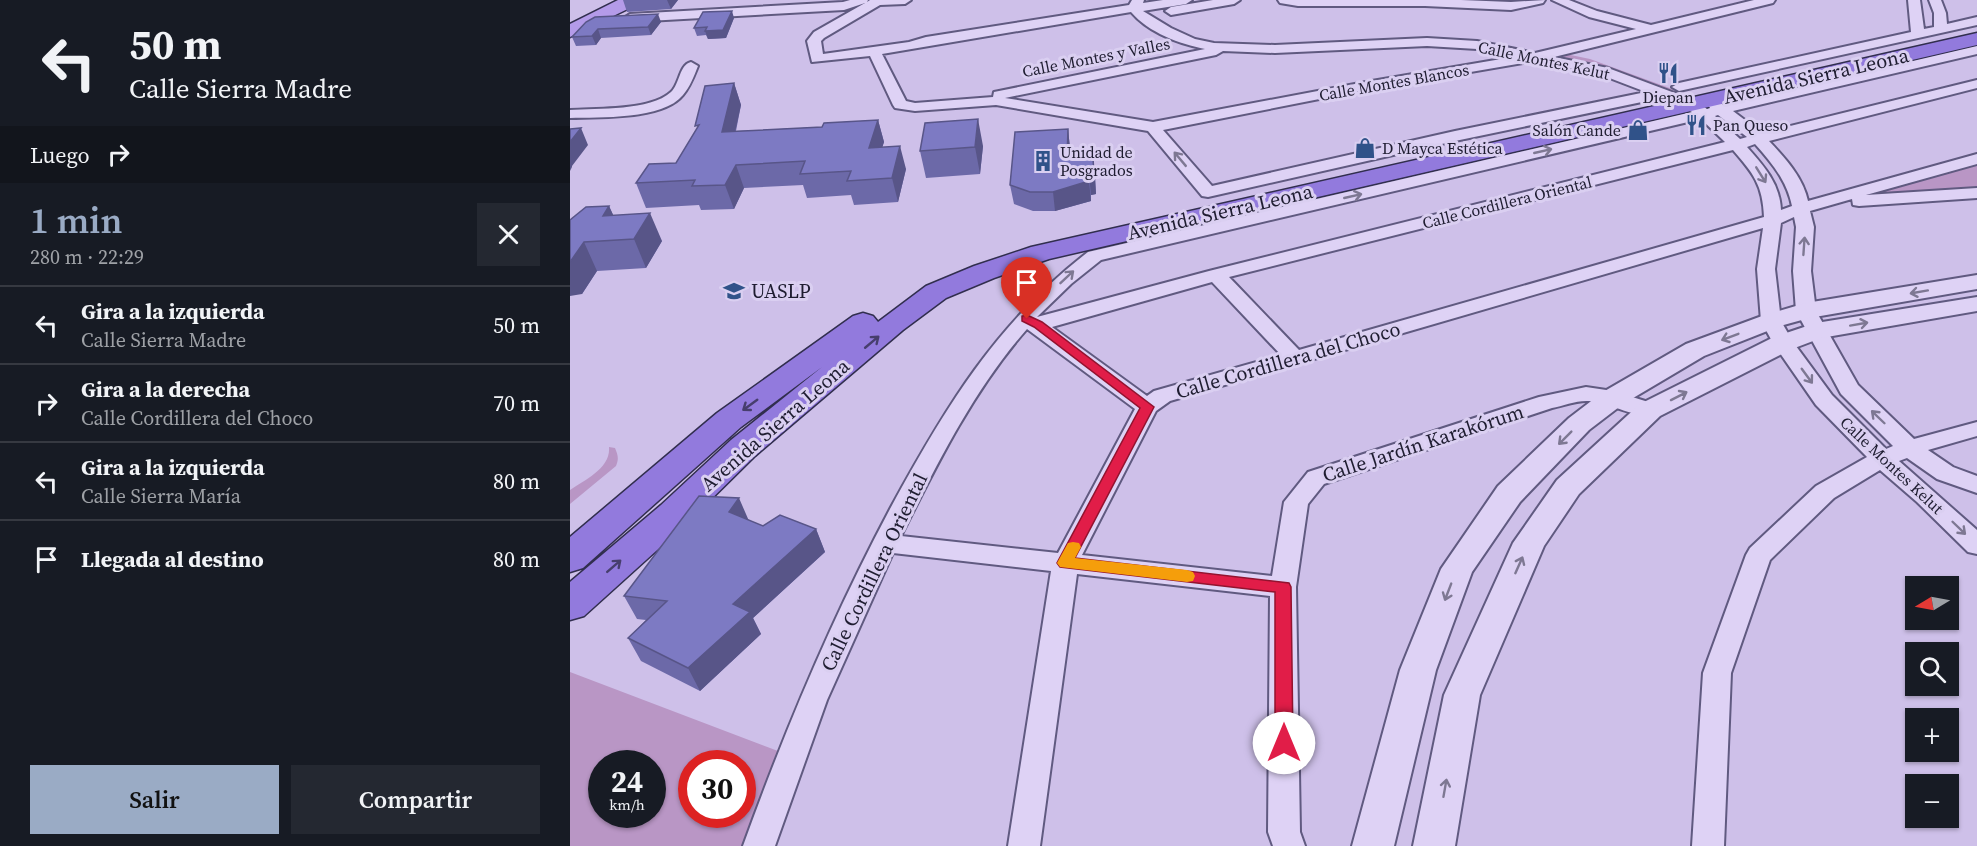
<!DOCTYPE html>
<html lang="es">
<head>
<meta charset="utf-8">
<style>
  :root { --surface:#171b24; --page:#242831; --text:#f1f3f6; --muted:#9ea1a6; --line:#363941; --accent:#9aabc5 }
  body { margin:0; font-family:"Source Serif 4",serif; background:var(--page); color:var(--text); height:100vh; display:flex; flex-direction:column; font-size:22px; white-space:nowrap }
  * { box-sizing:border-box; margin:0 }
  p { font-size:20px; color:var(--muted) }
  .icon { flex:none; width:33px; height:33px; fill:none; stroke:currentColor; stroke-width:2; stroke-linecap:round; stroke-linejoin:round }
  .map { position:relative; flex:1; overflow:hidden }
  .drawer { display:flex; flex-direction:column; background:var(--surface); width:570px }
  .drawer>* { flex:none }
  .top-card { background:#171b24; color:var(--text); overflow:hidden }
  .needle { width:39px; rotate:260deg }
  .buttons { position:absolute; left:1335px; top:576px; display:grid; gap:12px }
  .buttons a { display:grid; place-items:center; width:54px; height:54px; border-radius:0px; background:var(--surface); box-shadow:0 2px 4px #0004; font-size:30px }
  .speed { position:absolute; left:18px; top:750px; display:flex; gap:12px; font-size:30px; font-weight:700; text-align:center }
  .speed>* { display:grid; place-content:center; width:78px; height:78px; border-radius:50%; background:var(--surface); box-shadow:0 2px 4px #0004; line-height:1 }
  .speed small { font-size:15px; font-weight:400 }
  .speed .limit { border:9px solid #d22; background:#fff; color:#111 }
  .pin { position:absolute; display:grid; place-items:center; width:51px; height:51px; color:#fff; margin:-62px -26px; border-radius:50% 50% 50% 0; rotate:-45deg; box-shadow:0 0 6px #0007 }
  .pin .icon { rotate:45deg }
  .me { position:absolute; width:66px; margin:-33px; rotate:0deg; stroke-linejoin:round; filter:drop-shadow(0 0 4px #0008) }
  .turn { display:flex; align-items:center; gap:21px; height:126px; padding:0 30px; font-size:27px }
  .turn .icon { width:78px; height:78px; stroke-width:2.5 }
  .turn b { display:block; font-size:42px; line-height:51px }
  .then { display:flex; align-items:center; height:57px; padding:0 30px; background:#0003; gap:12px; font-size:22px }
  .round { display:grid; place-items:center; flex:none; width:63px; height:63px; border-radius:0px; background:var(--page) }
  .summary { display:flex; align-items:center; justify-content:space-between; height:102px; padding:0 30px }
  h1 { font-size:36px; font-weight:600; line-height:45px; color:var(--accent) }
  .primary-button { display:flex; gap:12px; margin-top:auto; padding:12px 30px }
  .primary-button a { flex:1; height:69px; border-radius:0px; background:var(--accent); color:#111; font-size:24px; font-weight:600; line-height:69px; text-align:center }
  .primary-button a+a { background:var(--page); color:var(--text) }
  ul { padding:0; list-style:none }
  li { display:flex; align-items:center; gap:18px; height:78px; padding:0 30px; border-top:2px solid var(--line) }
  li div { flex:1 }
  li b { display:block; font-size:22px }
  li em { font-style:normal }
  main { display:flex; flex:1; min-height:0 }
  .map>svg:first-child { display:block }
</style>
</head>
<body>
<main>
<section class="drawer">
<div class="top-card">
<div class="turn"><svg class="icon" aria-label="left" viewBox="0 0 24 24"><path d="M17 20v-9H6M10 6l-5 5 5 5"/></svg><div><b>50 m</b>Calle Sierra Madre</div></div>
<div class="then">Luego<svg class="icon" aria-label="right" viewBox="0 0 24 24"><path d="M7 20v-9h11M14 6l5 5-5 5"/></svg></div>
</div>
<div class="summary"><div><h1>1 min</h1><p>280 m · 22:29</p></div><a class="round"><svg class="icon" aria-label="close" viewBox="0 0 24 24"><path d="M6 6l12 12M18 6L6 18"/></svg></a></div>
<ul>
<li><svg class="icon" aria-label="left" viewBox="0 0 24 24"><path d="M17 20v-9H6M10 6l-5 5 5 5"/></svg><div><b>Gira a la izquierda</b><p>Calle Sierra Madre</p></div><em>50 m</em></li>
<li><svg class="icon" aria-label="right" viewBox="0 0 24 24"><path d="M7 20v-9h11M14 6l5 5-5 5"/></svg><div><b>Gira a la derecha</b><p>Calle Cordillera del Choco</p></div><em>70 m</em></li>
<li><svg class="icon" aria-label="left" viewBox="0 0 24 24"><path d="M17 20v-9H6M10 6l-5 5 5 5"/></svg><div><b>Gira a la izquierda</b><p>Calle Sierra María</p></div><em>80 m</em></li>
<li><svg class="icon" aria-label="arrive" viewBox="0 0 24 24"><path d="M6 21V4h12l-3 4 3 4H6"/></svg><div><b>Llegada al destino</b></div><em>80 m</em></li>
</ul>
<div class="primary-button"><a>Salir</a><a>Compartir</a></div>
</section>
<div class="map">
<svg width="1407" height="846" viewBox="0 0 1407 846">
  <rect width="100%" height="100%" fill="#cec0e9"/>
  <path fill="#b996c5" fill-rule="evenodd" d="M991,53L1020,59L1105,90L1095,92L1033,68L988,56Z
    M1407,164V188L1290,198Z
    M39,447L45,448C48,455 49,459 46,466L0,504V490C15,480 41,468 39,447Z
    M0,672L208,751L183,846H0ZM32,764H82V814H32ZM122,764H172V814H122Z"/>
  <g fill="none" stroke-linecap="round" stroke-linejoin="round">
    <defs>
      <path id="minor" d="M280,0H298L297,2L300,0H341L335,4L310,5L254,38L251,41L253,54L339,42L356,37L559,5L562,0H574L573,3L593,0H622L616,4L573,11L601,28L625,39L644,43L705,45L857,38L907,41L965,53L1066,29L1019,17L982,0H999L1027,11L1081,25L1184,0H1205L1203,3L984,57L1038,68L1126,101L1137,109L1140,108L1138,105L1140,102L1145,101L1154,105L1407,46V54L1163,111L1192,133L1407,80V88L1199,141C1215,158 1233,177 1238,201L1407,154V164L1296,195L1407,188V198L1289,206L1283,205L1282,199L1240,211L1244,227L1241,271L1246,311L1288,385L1344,439L1407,422V436L1358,450L1383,467L1407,476V493L1367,479L1337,458L1329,461L1407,530V554L1398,552L1347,502L1310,470L1264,498L1200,560L1161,673L1154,846H1122L1133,673L1176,555L1180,548L1246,486L1297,457L1246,405L1203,343L1191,321L1187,269L1193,228L600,401L586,411L512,555L702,576L714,502L738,472L969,397L1016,387L1043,391L1088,405L1091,410L1088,415C1069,420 1040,403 1019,401C1007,400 993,406 982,408L754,484L738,504L726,587L730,832L735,846H703L698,832L700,596L507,574L470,846H438L481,571L323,553L257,700L205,846H173C215,730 262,618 320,509C375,408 426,323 518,252L1122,112L1091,98L885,141L638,197L632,196L578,131L426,105L345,111L325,108L323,105L300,56L242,62L237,41L244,32L295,3L274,10L60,22L54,18L60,14L273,2ZM561,12C579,33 610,44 635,49L429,91L424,92L423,97L345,103L336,101L312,54ZM857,46L907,49L943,57L790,83L583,122L435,98L646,55L653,51L705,53ZM965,61L1029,74L1076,92L885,131L642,186L593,130L790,91ZM1148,115L1177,137L1170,139L1145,116ZM1131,119L1155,142L639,271L467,317L501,284L531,260ZM1185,144C1202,163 1217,181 1222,206L1211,210C1210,184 1194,166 1177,147ZM1163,150C1183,173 1193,185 1194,217L729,350L659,277ZM1224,217L1226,227L1223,271L1226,311L1271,394L1323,446L1316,449L1262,395L1223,342L1211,321L1205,269L1211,223ZM642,282L711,355L584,391L577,396L482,327ZM457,329L565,409L488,553L331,536C367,464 404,389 457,329Z
        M643,0H670L664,4L601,15L595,11L601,7Z
        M708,0H891L941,2L975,0L973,3L941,10L855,6H728L710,3Z
        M1338,0H1350L1354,29L1364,27V13L1359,0H1371L1376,13L1377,24L1407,17V25L1109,91L1102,87L1109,83L1341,32Z
        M121,62L128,66C124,76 120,87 113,95C93,120 29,117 0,118V110C28,108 80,111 101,92C110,84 109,65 121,62Z"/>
      <path id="tertiary" d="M1407,275V289L1239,318L1210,326L1134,356L1053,404L1019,430L950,502L902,572L866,670L824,846H782L830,670L871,569L928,486L999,418L1033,392L1116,344L1192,316L1236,303Z
        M1407,297V311L1251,338L1222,349L1090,416L1009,494L974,546L910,695L885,846H843L874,695L943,543L987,480L1070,404L1204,337L1246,323Z"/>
      <path id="primary" d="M48,0H71L68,4L0,37V24Z"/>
      <path id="trunk" d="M1407,33V45L479,259L424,278L376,298L333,330L185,456L117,523L14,616L0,620V582L91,505L161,440L252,367L171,427L13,568L0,572V537L147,413L283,316L293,313L303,316L308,322L356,286L404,266L461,247Z"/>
    </defs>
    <use href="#minor" stroke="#605a80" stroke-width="4"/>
    <use href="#tertiary" stroke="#605a80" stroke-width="4"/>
    <use href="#primary" stroke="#312e4e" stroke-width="3"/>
    <use href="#trunk" stroke="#312e4e" stroke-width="3"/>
    <use href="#minor" fill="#ded2f5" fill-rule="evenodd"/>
    <use href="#tertiary" fill="#ded2f5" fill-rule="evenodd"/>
    <use href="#primary" fill="#b49be9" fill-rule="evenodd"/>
    <use href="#trunk" fill="#927add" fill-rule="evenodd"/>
  </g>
  <path fill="#6c69a8" d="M53,0H108L101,9L57,12Z
    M164,18L156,38L138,39L136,35L127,36L124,28Z
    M16,22H91L81,35L31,38L26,45L6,46L2,37Z
    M164,83L171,105L166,131L252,127L308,120L314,142L312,147L336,169L328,202L284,205L281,195L237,198L233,185L174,188L164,209L131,210L129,205L76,208L66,183L106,163L126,130Z
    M498,129L500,148V159L525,177L526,194L521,195V201L485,211H463L444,204L440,185Z
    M413,146L410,174L356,178L350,151Z
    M39,206L43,215L92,241L76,268L27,271L12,294L0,220Z
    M178,520L193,526L246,529L255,552L183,618L191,634L130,691L71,661L58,638L76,620L67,619L54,596Z"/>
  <path fill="#585588" d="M97,0H108L101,9Z
    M162,11L164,18L156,38L138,39L135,31Z
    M88,14L91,22L81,35L78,27Z
    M28,29L31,38L26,45L22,36Z
    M164,83L171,105L160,155L152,132Z
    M408,119L413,146L410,174L405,147Z
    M308,120L314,142L305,171L299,148Z
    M11,128L18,145L2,166V167L0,171V142Z
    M498,129L500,148L499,179L497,159Z
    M330,146L336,169L328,202L322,178Z
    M523,158L525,177L526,194L521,195L519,175Z
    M166,165L174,188L164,209L155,185Z
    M519,181L521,201L485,211L483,192Z
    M39,206L52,234L33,216Z
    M80,213L92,241L76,268L64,239Z
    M14,242L27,271L12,294L0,296V262Z
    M169,498L179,521L159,512Z
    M246,529L255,552L183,618L191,634L130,691L118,668L163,604Z"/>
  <path fill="#7d7ac3" stroke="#585588" stroke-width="1.5" d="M162,11L153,30L135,31L137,27L124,28L133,12Z
    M88,14L78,27L28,29L22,36L2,37L16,22L25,17Z
    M164,83L152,132L252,127L254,123L308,120L299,148L330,146L322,178L277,181L281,171L230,174L235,161L166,165L155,185L122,186L125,180L66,183L79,164L106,163L129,125L125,126L135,86Z
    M408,119L405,147L350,151L355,123Z
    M11,128L0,142V129Z
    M498,129L497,159L523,158L524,175H519V181L483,192H460L440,185L445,132Z
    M39,206L33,216L80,213L64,239L14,242L0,262V220L16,207Z
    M129,496L169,498L159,512L193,526L210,515L246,529L163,604L180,612L118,668L58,638L97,601L54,596Z"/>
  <defs><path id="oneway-shaft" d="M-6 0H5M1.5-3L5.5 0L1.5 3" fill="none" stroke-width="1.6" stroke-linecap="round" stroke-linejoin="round" transform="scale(1.5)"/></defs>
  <g stroke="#7e7893">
    <use href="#oneway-shaft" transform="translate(973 151) rotate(-13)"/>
    <use href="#oneway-shaft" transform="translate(610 159) rotate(-130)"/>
    <use href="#oneway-shaft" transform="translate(1191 175) rotate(58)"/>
    <use href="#oneway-shaft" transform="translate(783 196) rotate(-13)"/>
    <use href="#oneway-shaft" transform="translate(1234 246) rotate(-86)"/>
    <use href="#oneway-shaft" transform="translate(497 277) rotate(-43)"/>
    <use href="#oneway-shaft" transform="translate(1349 292) rotate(170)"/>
    <use href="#oneway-shaft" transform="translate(1289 324) rotate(-10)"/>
    <use href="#oneway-shaft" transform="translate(1160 337) rotate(159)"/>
    <use href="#oneway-shaft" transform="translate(1237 376) rotate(54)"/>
    <use href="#oneway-shaft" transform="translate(1109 396) rotate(-27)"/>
    <use href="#oneway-shaft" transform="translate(1308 417) rotate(-136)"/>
    <use href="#oneway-shaft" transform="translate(995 438) rotate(135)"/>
    <use href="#oneway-shaft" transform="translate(1389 528) rotate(44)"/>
    <use href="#oneway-shaft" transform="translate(949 565) rotate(-66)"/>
    <use href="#oneway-shaft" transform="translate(878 592) rotate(111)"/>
    <use href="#oneway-shaft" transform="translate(875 788) rotate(-80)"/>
  </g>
  <g stroke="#473e6d">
    <use href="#oneway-shaft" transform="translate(302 342) rotate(-40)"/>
    <use href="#oneway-shaft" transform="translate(180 405) rotate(144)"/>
    <use href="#oneway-shaft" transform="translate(44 566) rotate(-41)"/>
  </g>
  <path fill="#e11d48" stroke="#92132f" stroke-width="1.5" d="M457,315L472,322L584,407L505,558L719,583L721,587L723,743L720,749L714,751L707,749L705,743V592L490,567L487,563L570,408L464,327L452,321V316Z"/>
  <path fill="#f59e0b" d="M503,542L509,543L511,547L505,558L617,570L623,572L625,576L623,581L617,582L490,567L487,563L498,543Z"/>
  <defs>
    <symbol id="restaurant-bare" viewBox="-9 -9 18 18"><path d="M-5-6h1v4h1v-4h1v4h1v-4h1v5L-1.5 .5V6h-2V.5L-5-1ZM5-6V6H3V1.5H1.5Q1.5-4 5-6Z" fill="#305289" stroke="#dacff1" stroke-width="2.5" paint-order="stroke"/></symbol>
    <symbol id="shop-bare" viewBox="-9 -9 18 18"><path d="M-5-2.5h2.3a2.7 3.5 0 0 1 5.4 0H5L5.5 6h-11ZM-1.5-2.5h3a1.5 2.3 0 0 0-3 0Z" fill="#305289" stroke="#dacff1" stroke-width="2.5" paint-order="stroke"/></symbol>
    <symbol id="building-bare" viewBox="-9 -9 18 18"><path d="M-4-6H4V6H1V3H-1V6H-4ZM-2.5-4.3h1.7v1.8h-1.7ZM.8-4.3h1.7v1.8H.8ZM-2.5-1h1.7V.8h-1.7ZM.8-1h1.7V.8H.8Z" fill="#305289" stroke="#dacff1" stroke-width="2.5" paint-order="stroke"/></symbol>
    <symbol id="university-bare" viewBox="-9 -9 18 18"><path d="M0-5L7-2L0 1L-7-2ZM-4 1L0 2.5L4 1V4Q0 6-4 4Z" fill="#305289" stroke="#dacff1" stroke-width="2.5" paint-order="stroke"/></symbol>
  </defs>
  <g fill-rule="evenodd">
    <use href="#restaurant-bare" x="1083" y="58" width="30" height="30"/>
    <use href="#restaurant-bare" x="1111" y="110" width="30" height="30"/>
    <use href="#shop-bare" x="1053" y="115" width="30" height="30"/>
    <use href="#shop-bare" x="780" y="133" width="30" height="30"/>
    <use href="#building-bare" x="458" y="146" width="30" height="30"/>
    <use href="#university-bare" x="149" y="276" width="30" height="30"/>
  </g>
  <g text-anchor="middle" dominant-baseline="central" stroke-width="6" stroke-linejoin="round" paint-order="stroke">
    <g font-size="16" fill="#1f1d31" stroke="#dacff1">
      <text transform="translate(526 57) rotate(-11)">Calle Montes y Valles</text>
      <text transform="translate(974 60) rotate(12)">Calle Montes Kelut</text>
      <text transform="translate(824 82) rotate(-10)">Calle Montes Blancos</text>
      <text transform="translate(937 202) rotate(-14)">Calle Cordillera Oriental</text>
      <text transform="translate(1322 465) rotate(43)">Calle Montes Kelut</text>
    </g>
    <g font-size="16" fill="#1f1d31" stroke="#dacff1" text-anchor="start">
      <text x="1098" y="97" text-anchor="middle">Diepan</text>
      <text x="1143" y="125">Pan Queso</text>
      <text x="1051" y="130" text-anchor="end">Salón Cande</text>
      <text x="812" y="148">D Mayca Estética</text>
      <text x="490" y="152">Unidad de<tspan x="490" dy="18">Posgrados</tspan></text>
    </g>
    <g font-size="20" fill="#1f1d31" stroke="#dacff1">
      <text transform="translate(1246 76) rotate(-13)">Avenida Sierra Leona</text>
      <text transform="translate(650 212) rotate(-13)">Avenida Sierra Leona</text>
      <text transform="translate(718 360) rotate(-16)">Calle Cordillera del Choco</text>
      <text transform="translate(205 425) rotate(-41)">Avenida Sierra Leona</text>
      <text transform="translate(853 443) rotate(-18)">Calle Jardín Karakórum</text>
      <text transform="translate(304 572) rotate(-64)">Calle Cordillera Oriental</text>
    </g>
    <g font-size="20" fill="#1f1d31" stroke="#dacff1" text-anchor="start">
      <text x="181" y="291">UASLP</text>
    </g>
  </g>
</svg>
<div class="buttons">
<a><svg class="needle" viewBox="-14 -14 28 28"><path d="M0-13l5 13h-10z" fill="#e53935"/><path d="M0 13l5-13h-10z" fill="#9ea1a6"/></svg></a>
<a><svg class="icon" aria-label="search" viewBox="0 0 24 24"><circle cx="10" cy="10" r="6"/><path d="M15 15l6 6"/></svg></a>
<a>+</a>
<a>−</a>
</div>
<div class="speed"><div>24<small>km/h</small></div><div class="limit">30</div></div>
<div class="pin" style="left:457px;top:319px;background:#d93025"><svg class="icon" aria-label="arrive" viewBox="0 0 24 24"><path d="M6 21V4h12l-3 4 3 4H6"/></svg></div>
<svg class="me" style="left:714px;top:743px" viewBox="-20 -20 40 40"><circle r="19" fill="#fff"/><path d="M0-13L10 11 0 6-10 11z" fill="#e11d48"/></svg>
</div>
</main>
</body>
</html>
